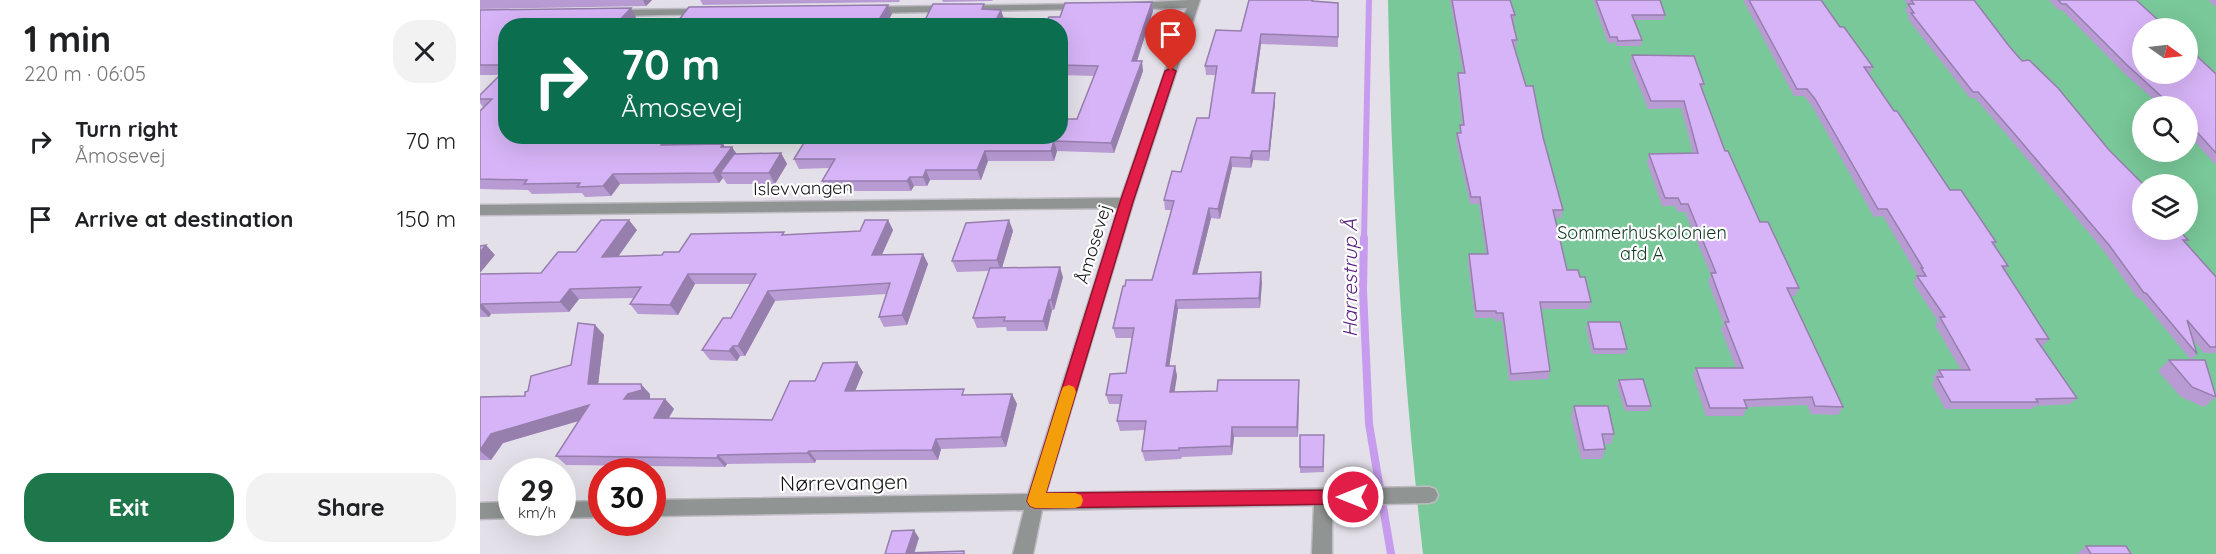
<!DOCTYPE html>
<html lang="en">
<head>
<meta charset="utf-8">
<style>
  :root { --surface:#fff; --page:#f2f2f2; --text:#202124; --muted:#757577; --accent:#1e774b }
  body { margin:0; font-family:Quicksand,sans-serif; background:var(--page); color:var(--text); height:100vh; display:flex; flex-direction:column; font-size:22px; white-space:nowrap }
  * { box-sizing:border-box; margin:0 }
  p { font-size:20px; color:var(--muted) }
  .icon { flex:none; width:33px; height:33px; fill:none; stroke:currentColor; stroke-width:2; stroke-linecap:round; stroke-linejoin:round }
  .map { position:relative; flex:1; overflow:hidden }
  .drawer { display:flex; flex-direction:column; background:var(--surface); width:480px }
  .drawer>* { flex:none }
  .top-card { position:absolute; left:18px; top:18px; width:570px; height:126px; border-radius:24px; box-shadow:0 6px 24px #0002; background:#0b6e4f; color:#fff; overflow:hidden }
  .needle { width:39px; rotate:104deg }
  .buttons { position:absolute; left:1652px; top:18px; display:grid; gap:12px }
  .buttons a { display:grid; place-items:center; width:66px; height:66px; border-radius:50%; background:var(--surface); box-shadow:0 6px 24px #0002; font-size:30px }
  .speed { position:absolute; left:18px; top:458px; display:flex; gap:12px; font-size:30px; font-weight:700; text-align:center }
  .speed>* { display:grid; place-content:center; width:78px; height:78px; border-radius:50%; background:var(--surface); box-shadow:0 6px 24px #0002; line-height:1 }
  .speed small { font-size:15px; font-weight:400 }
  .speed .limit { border:9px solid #d22; background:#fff; color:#111 }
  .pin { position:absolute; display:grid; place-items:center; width:51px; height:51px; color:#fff; margin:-62px -26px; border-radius:50% 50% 50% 0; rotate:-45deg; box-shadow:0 0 6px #0007 }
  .pin .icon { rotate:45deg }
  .me { position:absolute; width:66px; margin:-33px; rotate:270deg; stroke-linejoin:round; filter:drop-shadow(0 0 4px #0008) }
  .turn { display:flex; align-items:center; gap:21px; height:126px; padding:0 24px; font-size:27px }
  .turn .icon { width:78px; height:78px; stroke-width:2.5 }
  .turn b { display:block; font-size:42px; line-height:51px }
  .round { display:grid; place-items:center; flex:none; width:63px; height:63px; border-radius:24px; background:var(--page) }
  .headline { display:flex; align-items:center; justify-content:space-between; height:102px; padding:0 24px }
  h1 { font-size:36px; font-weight:700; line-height:45px }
  .cta { display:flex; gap:12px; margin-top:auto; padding:12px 24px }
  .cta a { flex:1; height:69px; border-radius:24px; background:var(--accent); color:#fff; font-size:24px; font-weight:700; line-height:69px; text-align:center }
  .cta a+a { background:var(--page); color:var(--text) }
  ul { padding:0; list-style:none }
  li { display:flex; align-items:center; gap:18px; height:78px; padding:0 24px }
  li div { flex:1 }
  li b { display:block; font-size:22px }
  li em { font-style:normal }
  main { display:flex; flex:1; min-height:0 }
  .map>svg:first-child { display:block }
</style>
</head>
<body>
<main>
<section class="drawer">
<div class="headline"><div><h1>1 min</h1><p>220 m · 06:05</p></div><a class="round"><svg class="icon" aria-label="close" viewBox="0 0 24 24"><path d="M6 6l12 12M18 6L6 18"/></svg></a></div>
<ul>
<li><svg class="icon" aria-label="right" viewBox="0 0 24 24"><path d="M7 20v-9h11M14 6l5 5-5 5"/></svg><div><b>Turn right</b><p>Åmosevej</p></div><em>70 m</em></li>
<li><svg class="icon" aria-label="arrive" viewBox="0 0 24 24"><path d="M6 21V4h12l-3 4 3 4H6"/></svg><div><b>Arrive at destination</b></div><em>150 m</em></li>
</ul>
<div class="cta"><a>Exit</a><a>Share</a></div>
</section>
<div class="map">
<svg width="1736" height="554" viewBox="0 0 1736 554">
  <rect width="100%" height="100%" fill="#e4e0e9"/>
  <path fill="#79c899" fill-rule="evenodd" d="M908,0H1736V554H943C922,370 911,185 908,0ZM1662,28H1707V74H1662ZM1662,106H1707V152H1662ZM1662,184H1707V230H1662Z"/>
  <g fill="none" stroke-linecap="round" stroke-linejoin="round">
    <path stroke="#c79cee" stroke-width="6" d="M884,239L889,0"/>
    <path stroke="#c79cee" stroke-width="8" d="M884,238L883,290L889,424L911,554"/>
    <defs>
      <path id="minor" d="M710,0H720L653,203L566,493L949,487L955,489L958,495L955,501L949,503L852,505V554H832L834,505L562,510L553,554H533L544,510L172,516V500L548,494L638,208L0,215V205L641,198L707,8L653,9L648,6L653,3Z
        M602,4L606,5V9L392,13L386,10L392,7Z
        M224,9L228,10V14L134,16L128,13L134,10Z
        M122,501V517L82,518V502Z
        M32,502V518L0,519V503Z"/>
    </defs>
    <use href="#minor" stroke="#bebbc3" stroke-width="3"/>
    <use href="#minor" fill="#909492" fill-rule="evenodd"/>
  </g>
  <path fill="#b99bd4" d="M0,0H172L166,6L0,9Z
    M220,0H420L419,2L223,5Z
    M462,0H513L512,1L463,2Z
    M769,0H834V2L858,3V47L781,44L774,93H795V103L789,161L773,160L771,168L752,167L740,219L731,218L717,274L782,282L780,308L698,309L689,366H695L697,376L694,392L737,391L819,380V389L818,437H754L752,455L702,457L701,459L665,461L662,451L665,430L640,431L637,421L640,404H629L626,395L646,373L652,338H636L633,328L672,280L691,210H685L684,200L701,172L729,118L736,75H726L725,66L761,31Z
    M970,0H1030L1035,15L1034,23H1033L1037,40L1036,48H1034L1046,86L1063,137L1083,210L1081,218H1075L1087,270L1100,277L1111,302L1109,309H1061L1070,371L1068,379L1029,381L1022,321H1015V318H995L988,262L989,254H1006L999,204H990L976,141L977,133H980V125H982L977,80L978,73H983Z
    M1113,0H1180L1185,15L1184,20H1154L1162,40L1161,46H1137L1136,43H1128Z
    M1263,0H1341L1360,27L1393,67L1389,74L1414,111L1470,190L1516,242L1514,245L1528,266L1525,270L1569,339L1563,346H1561L1597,398L1590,404L1555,406L1552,409H1465L1452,384L1455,380L1453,377L1459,370H1481L1455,325L1458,321L1433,283L1437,276L1436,275L1437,274L1403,216L1394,217L1332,106L1324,96H1314Z
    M1424,0H1494L1662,230L1708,240L1705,243L1736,277V353H1724L1713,339L1717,354L1711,360L1661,299H1658L1624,251L1528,136L1495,98H1490L1428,19L1429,16L1425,10L1428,5Z
    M1569,0H1656L1736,74V165L1707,133V106H1681L1643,72L1582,10H1578Z
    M1728,0H1736V7Z
    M672,2L673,11L657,61L663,71L634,153L577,151L574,161H508L501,180H450L447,186H434L431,191H348L342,181L350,168L319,169L314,159L580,136L597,119L615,76L580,75V26H442L506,9L524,18L567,20L580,17Z
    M0,10L156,17L149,26H26V136H189L195,145L243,144L244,147H252L256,154L301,153L307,164L295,184H247L243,178L239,183L140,184L131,196L105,197L102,193L52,194L48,190L0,189V111L3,107L0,103V95L20,75H0Z
    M1152,55L1224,84L1222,90L1245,151L1280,222L1319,288L1315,296H1311L1363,407L1358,415L1331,414L1327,405L1267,407L1263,416H1226L1213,375L1216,368H1256L1241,329L1244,324L1228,281L1231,275L1205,212H1198L1195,206H1182L1167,162L1169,154L1213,153L1201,108L1168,109L1150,63Z
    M408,220L413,230L402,255L443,254L448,264L427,325L404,327L399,317L407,294L295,301L265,356H260L257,361L230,360L222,350L251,318L270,284H215L198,315L158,314L150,304L155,298L99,299L89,312L11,314L9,317H0V274L61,273L96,252L157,230L138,256L182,255L305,235L380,231Z
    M529,220L533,231L522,268L583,277L574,310H572L567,331H527L526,327L497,328L493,318L509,271L477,272L472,261Z
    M1108,322L1147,349L1145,354H1112L1106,328Z
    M115,325L124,335L118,384L170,394V399H185L194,409L189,418L292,420L335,381L383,372L375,391L486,395L532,394L537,404L526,447L461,449L458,460H336L335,463L247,464L245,467L86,465L76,456L99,421L23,443L11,460H0V397L45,396L48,391L91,365Z
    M1689,360L1736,397L1724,407L1701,397L1678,371Z
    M1139,380L1171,406L1169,411H1145L1137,385Z
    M1094,406L1134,434L1131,444H1124L1125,449L1122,459H1101L1091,416Z
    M844,435V472L820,473V467Z
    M1606,546L1651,554H1597Z"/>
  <path fill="#967ead" d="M163,0H172L166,6Z
    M672,2L673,11L654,70L652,61Z
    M408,5L412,14L405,26H395Z
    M151,8L156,17L149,26H134Z
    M521,10L524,19L517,18Z
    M781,34V44L773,103L772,93Z
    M662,61L663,71L634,153L631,143Z
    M795,93V103L789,161V151Z
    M187,136H189L195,145H181Z
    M574,141L577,151L574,161L571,151Z
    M243,144L248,152L252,147L258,156L240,173L243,178L239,183L233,173L241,147Z
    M505,151L508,161L501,180L497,170Z
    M772,151L773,160L771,168L770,158Z
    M301,153L307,164L295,184L289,173Z
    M751,157L752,167L740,219L738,209Z
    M446,170L450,180L447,186L443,177Z
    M133,174L140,184L131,196L123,186Z
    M430,177L434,186L431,191L427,181Z
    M729,208L731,218L715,283L713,274Z
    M149,220L157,230L131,267L122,257Z
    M408,220L413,230L397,265L392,255Z
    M529,220L533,231L521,271L517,260Z
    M6,245L15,255L0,273V252Z
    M443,254L448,264L427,325L422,315Z
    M580,267L583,277L574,310L571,300Z
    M781,272L782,282L780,308L779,298Z
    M208,274L215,284L198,315L190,305Z
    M90,289L99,299L89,312L80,302Z
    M288,291L295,301L265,356L258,346Z
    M569,300L572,310L567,331L563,321Z
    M696,300L698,309L688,375L686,366Z
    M2,304L11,314L9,317L0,308V306Z
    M115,325L124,335L117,394L108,384Z
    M253,346L260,356L257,361L249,351Z
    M377,362L383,372L371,401L365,391Z
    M695,366L697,376L693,402L690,392Z
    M819,380V389L818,437L817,427Z
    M161,384L170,394V399H144L148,394Z
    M532,394L537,404L526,447L521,437Z
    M185,399L194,409L183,427L174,418Z
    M109,405L119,415L23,443L11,460L0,451L11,434Z
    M752,427L754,437L752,455L751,446Z
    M456,439L461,449L458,460L452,450Z
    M329,451L336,460L335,463L327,453Z
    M238,455L247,464L245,467L237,458Z
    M434,530L439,538L434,554L426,553Z"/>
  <path fill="#d7b4f7" stroke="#967ead" stroke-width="1.5" d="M769,0H832V1L858,3V37L781,34L772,93H795L789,151H772L770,158L751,157L738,209L729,208L713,274L781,272L779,298L696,300L686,366H695L690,392L737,391L738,380H819L817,427H752L751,446L699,448V450L662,451L666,421H637L642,395H626L630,374L646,373L654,328H633L643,286H645L646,280H672L694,201L684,200L692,171L701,172L717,118H729L737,66H725L736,30L761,31Z
    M972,0H1030L1035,15H1031L1037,40H1032L1046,86H1053L1063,137L1083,210H1073L1087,270H1098L1100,277H1105L1111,302H1060L1070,371L1031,374L1023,313H1016V311H996L989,254H1008L1000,197H991L977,133H981L980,125H984L978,73H985Z
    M1116,0H1180L1185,15H1152L1162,40L1138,41L1137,37H1130Z
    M1269,0H1341L1360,27H1364L1393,67H1384L1414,111H1417L1470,190H1481L1516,242H1512L1528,266H1522L1569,339H1556L1597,398L1556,399L1558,402H1471L1457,377H1463L1459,370H1490L1460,317H1465L1437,276H1446L1441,268H1443L1407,209H1398L1335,99L1327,89H1317Z
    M1431,0H1494L1529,46L1542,61L1549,60L1578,88L1629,150L1663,184L1662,230H1699L1708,240H1703L1736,277V347H1730L1707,320L1717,354L1666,293H1664L1629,245L1532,131L1498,92H1493L1431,13H1434L1428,4H1434Z
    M1578,0H1656L1687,28H1662V74H1707V47L1736,74V153L1707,121V106H1692L1647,65L1586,4H1582Z
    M672,2L652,61H662L631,143L574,141L571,151H505L497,170H446L443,177H430L427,181H342L355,159H314L328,136H580V119H597L618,66L580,65V26H442L453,4H504L502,9L521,10L517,18L567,20L569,17H580L585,3Z
    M408,5L395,26H194L209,7Z
    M151,8L134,26H26V65H0V10Z
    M1152,55L1214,56L1224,84H1220L1245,151H1248L1280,222H1288L1319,288H1307L1363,407L1335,406L1332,397L1264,400L1267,408H1230L1216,368H1263L1245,322H1249L1231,273H1236L1208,204H1201L1198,198H1185L1169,154L1218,153L1204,101H1171Z
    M26,69V136H187L181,145L243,144L241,147H252L233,173L133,174L123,186L97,187L100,183L44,184L47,180L0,179V111L12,99H0V95Z
    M301,153L289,173H240L254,154Z
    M121,220H149L122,257L182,255L184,252H199L211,234L304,232L302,235L380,231L385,220H408L392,255L443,254L422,315L399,317L410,283L288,291L258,346H253L249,351L222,350L243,318H251L276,274H208L190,305L150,304L161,287L90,289L80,302L2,304L0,306V274L61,273L78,252H96Z
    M529,220L517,260L472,261L486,223Z
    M6,245L0,252V246Z
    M580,267L571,300H569L563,321H524L525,317L493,318L510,268Z
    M1108,322H1140L1147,349H1114Z
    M98,323L115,325L108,384H161L162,390L148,394L144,399H185L174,418L292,420L310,381H335L343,363L377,362L365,391L484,389L482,395L532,394L521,437L456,439L452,450L329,451L327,453L238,455L237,458L76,456L109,405L11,434L0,450V397L45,396V392L48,391L51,376L91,365Z
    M1689,360H1725L1736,397L1712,387Z
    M1163,379L1171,406H1147L1139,380Z
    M1094,406H1128L1134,434H1122L1125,449L1104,450Z
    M820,435H844L843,467H820Z
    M434,530L426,553L484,551V554H405L412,531Z
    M1606,546H1646L1651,554H1611Z"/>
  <path fill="#e11d48" stroke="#92132f" stroke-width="1.5" d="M691,68L696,71L653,202L566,493L873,490L879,492L881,497L879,502L873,504L555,508L550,506L547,501L640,202L685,71Z"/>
  <path fill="#f59e0b" d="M589,385L594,387L596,392L566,493H595L601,495L603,500L601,506L595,508H555L550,506L547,501L581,392L583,387Z"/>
  <g text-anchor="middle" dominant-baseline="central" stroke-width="4.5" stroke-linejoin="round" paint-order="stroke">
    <g font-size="18" fill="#121114" stroke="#fff">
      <text transform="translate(323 188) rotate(-1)">Islevvangen</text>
      <text transform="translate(613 244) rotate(-73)">Åmosevej</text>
    </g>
    <g font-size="18" fill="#0f3923" stroke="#fff">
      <text x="1162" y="232">Sommerhuskolonien<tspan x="1162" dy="21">afd A</tspan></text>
    </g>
    <g font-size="20" font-style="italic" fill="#581f7e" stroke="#fff">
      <text transform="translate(869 278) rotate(-90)">Harrestrup Å</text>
    </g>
    <g font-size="21" fill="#121114" stroke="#fff">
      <text transform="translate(364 482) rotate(-1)">Nørrevangen</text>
    </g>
  </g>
</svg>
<div class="buttons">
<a><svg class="needle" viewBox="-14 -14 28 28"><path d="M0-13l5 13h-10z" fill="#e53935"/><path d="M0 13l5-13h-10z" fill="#757577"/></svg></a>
<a><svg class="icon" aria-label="search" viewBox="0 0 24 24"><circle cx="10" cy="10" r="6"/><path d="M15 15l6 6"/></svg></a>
<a><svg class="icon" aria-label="layers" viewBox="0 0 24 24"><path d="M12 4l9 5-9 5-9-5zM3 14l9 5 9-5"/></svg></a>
</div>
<div class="speed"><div>29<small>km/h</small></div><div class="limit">30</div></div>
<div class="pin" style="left:691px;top:71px;background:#d93025"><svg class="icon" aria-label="arrive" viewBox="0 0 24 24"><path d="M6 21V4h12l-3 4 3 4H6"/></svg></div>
<svg class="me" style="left:873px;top:497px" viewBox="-20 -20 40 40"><circle r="17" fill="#e11d48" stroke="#fff" stroke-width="3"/><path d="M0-11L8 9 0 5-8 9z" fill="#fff"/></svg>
<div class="top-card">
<div class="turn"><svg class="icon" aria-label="right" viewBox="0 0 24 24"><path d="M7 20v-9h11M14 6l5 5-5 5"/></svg><div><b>70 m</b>Åmosevej</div></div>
</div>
</div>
</main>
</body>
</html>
